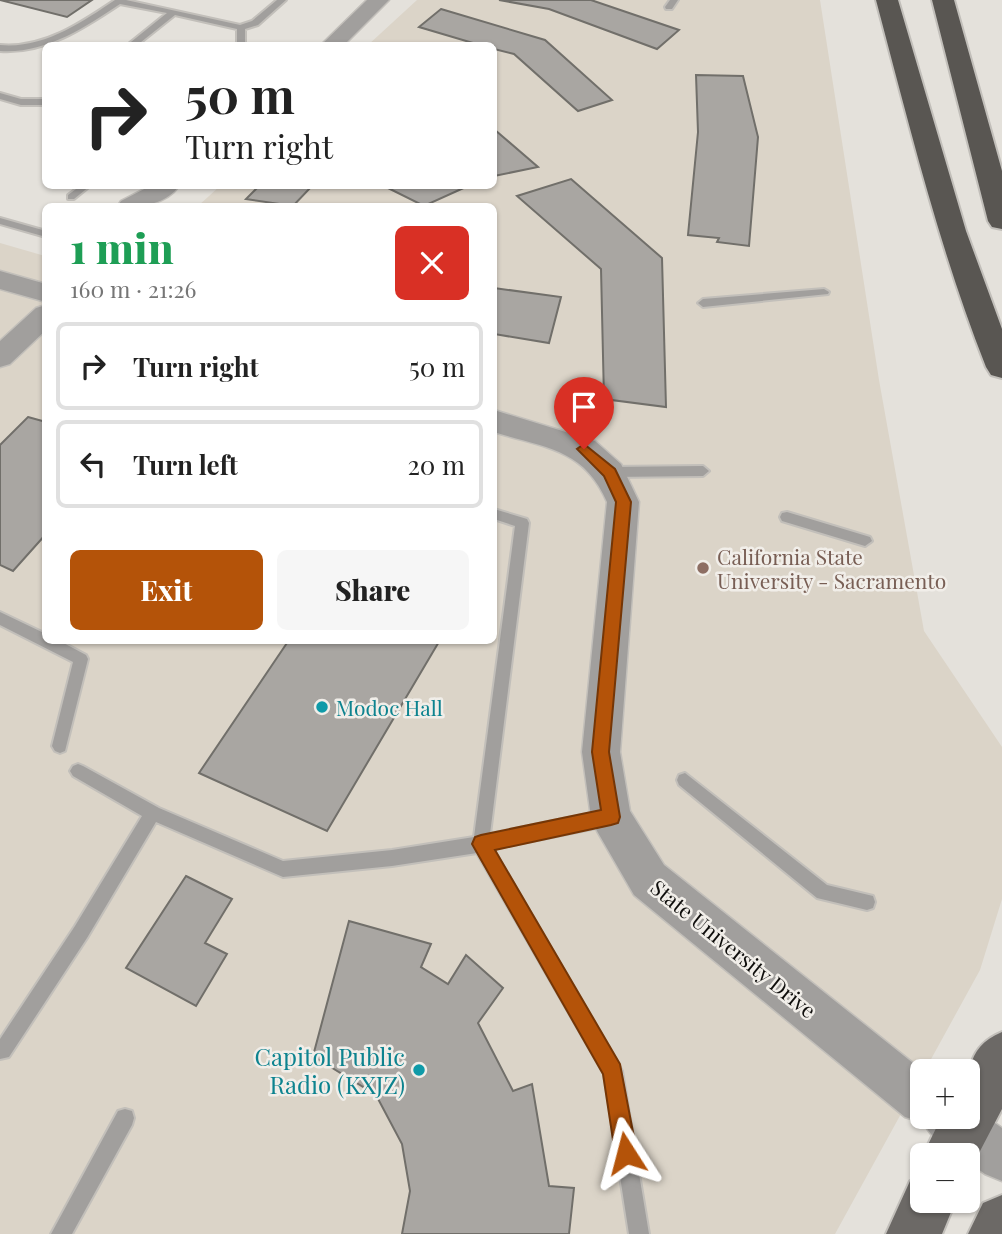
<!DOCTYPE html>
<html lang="en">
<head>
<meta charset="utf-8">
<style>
  :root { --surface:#fff; --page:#f6f6f6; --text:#222; --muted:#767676; --line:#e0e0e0; --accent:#b45309 }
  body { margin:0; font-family:"Playfair Display",serif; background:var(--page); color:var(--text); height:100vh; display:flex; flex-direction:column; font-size:26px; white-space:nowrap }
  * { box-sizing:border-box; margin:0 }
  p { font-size:23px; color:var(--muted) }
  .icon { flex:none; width:38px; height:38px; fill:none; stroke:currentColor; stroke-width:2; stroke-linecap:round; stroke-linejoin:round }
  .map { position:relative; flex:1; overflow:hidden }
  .sheet { position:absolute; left:42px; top:203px; width:455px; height:441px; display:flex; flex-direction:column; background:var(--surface); border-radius:10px; box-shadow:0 2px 5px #0004 }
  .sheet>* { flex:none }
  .guide { position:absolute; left:42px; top:42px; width:455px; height:147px; border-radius:10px; box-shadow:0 2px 5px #0004; background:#fff; color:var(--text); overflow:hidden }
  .controls { position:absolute; left:910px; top:1059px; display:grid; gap:14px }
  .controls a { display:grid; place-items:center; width:70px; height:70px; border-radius:10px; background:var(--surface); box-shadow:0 2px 5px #0004; font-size:35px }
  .pin { position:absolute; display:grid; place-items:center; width:60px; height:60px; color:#fff; margin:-72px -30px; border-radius:50% 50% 50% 0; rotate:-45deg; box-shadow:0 0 7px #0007 }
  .pin .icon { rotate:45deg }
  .me { position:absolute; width:77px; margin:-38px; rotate:351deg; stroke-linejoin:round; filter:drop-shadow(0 0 5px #0008) }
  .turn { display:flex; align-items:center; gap:24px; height:147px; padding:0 28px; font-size:32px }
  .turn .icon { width:91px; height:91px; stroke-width:2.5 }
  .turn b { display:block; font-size:49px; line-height:60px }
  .round { display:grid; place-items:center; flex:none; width:74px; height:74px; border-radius:10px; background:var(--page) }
  .headline { display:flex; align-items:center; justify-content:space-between; height:119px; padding:0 28px }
  h1 { font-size:42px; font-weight:800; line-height:52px; color:#1e9e55 }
  .action { display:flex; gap:14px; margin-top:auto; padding:14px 28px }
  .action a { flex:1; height:80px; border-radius:10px; background:var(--accent); color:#fff; font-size:28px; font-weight:800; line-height:80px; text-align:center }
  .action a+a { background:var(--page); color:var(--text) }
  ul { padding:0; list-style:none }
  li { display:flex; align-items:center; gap:21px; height:88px; margin:0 14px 10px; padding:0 14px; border:4px solid var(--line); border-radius:10px }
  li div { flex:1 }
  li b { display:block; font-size:26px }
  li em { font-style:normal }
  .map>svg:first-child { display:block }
</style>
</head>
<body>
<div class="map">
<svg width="1002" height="1234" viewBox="0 0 1002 1234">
  <rect width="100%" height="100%" fill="#e4e1db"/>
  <path fill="#dbd4c8" d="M417,0H820L879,380L924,631L1002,747V899L980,970L835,1234H0V243L45,256L46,640H494V206H198L220,186H494V46L368,45Z"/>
  <path fill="#a9a6a2" stroke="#716f6a" stroke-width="2" d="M0,0H92L67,17Z
    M499,0H591L679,30L657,49L549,9Z
    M441,9L545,40L612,100L578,111L514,54L494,49V46H483L419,27Z
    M696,75L743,76L758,137L749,246L717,242L719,238L688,235L698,132Z
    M494,130H495L538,167L494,176Z
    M571,179L662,258L666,407L604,399L601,269L517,196Z
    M259,186H312L293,206L246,199Z
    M384,186H468L424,206Z
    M494,288L561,297L549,343L494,334Z
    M28,417L46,422V534L13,571L0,565V445Z
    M289,640H440L327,831L199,773Z
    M186,876L232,899L205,943L227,954L196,1006L126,968Z
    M349,921L431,944L421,967L448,984L466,955L503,988L478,1023L513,1091L532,1084L549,1186L574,1188L569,1234H402L410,1191L402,1144L376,1095L313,1056Z"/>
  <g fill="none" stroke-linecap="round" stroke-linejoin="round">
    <defs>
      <path id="service" d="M115,0H126L240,25L252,21L277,0H286L258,25L245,29V46H237V29L175,15L136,46H126L167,13L120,4C84,28 45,54 0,51V45C43,49 81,23 115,0Z
        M670,0H678L672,9H666L665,7Z
        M0,93L21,99H46V105H21L0,99Z
        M80,186H90L74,199H68V195Z
        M0,218L46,231V237L0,224Z
        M824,289L829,292L828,294L703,307L698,303L703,299Z
        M703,466L709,471L703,476L610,477L604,472L610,467Z
        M494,509L527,519L529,523L490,834L611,809L617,812L619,817L617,822L611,825L493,849L622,1071L649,1234H629L604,1074L477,853L392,866L283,877L156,822L87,938L9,1057L0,1059V1039L75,926L142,816L73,776L70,771L73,766L78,764L83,766L159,808L283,861L392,850L474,837L515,526L494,519Z
        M787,512L870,537L872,541L865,546L782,521L780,517L782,513Z
        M0,612L46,634V640H58L86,655L88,659L65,751L60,753L55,751L52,746L73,662L0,625Z
        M685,773L827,885L873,896L875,902L873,908L867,910L817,898L679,785L677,780L679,775Z
        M125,1109L132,1111L134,1118L132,1125L72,1234H51L118,1111Z"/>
      <path id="tertiary" d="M367,0H389L343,46H320Z
        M150,186H179C166,205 138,208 118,206L121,201Z
        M0,271L46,284V302L0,289Z
        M46,305V330L10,364L0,367V341L36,308Z
        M494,410L595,441L621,464L639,502L620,752L630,811L664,865L923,1071L922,1116H968V1104L1002,1128V1181L985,1174L968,1162V1155C951,1155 930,1137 924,1123L905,1117L634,895L597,831L591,817L582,752L607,502C584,448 544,448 494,432Z"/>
      <path id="primary" d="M1002,1032V1109L968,1174V1155H923L942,1116H968C968,1080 963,1048 1002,1032Z
        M922,1176V1200H956L942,1234H886L910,1181Z
        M1002,1195V1234H968L983,1203Z"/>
      <path id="motorway" d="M876,0H898L966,231L1002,329V378L991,375L986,367C939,248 909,124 876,0Z
        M932,0H954L1002,171V229L992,227L988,221Z"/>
    </defs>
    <use href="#service" stroke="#c2bfba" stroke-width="4"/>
    <use href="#tertiary" stroke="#c2bfba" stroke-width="3"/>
    <use href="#primary" stroke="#c2bfba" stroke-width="4"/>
    <use href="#motorway" stroke="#c2bfba" stroke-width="4"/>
    <use href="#service" fill="#a19f9d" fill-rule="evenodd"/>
    <use href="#tertiary" fill="#a19f9d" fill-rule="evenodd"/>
    <use href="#primary" fill="#6c6966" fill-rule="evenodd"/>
    <use href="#motorway" fill="#595652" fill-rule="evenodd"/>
  </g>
  <path fill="#b45309" stroke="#753606" stroke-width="2" d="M584,444L615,469L631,502L609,752L620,817L618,823L611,825L495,850L620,1064L637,1153L634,1160L626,1164L618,1160L615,1153L603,1074L472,844L475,837L481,835L601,810L592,752L616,502L604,476L577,449Z"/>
  <circle fill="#8d6e63" stroke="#f1eee9" stroke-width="2.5" cx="703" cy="568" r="7"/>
  <g fill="#0f9aa8" stroke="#f1eee9" stroke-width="2.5">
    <circle cx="322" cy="707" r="7"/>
    <circle cx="419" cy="1070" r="7"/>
  </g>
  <g text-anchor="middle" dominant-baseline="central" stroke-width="5" stroke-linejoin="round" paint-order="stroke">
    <g font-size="21" fill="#785e54" stroke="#f1eee9" text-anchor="start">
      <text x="717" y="556">California State<tspan x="717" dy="24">University - Sacramento</tspan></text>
    </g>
    <g font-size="21" fill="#0d838f" stroke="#f1eee9" text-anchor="start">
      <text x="336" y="707">Modoc Hall</text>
    </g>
    <g font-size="21" fill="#0f0e0c" stroke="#f1eee9">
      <text transform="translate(734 948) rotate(39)">State University Drive</text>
    </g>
    <g font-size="24" fill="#0d838f" stroke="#f1eee9" text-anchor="end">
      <text x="405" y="1056">Capitol Public<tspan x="405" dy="28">Radio (KXJZ)</tspan></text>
    </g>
  </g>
</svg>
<div class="controls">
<a>+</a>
<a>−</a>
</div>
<div class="pin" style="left:584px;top:449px;background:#d93025"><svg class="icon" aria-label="arrive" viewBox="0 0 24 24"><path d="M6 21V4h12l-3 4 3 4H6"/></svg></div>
<svg class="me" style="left:626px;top:1153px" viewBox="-20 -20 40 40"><path d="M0-17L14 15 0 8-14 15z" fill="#b45309" stroke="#fff" stroke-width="4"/></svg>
<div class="guide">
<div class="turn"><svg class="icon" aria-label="right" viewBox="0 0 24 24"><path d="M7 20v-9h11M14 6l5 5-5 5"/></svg><div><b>50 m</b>Turn right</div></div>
</div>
<section class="sheet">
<div class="headline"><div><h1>1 min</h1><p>160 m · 21:26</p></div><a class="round" style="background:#d93025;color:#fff"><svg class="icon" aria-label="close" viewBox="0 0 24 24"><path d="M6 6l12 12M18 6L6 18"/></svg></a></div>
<ul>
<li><svg class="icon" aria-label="right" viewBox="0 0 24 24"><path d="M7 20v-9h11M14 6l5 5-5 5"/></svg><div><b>Turn right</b></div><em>50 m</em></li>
<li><svg class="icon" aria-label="left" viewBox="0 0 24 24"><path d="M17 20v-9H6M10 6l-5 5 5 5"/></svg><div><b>Turn left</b></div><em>20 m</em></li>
</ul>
<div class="action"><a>Exit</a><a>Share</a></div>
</section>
</div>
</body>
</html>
